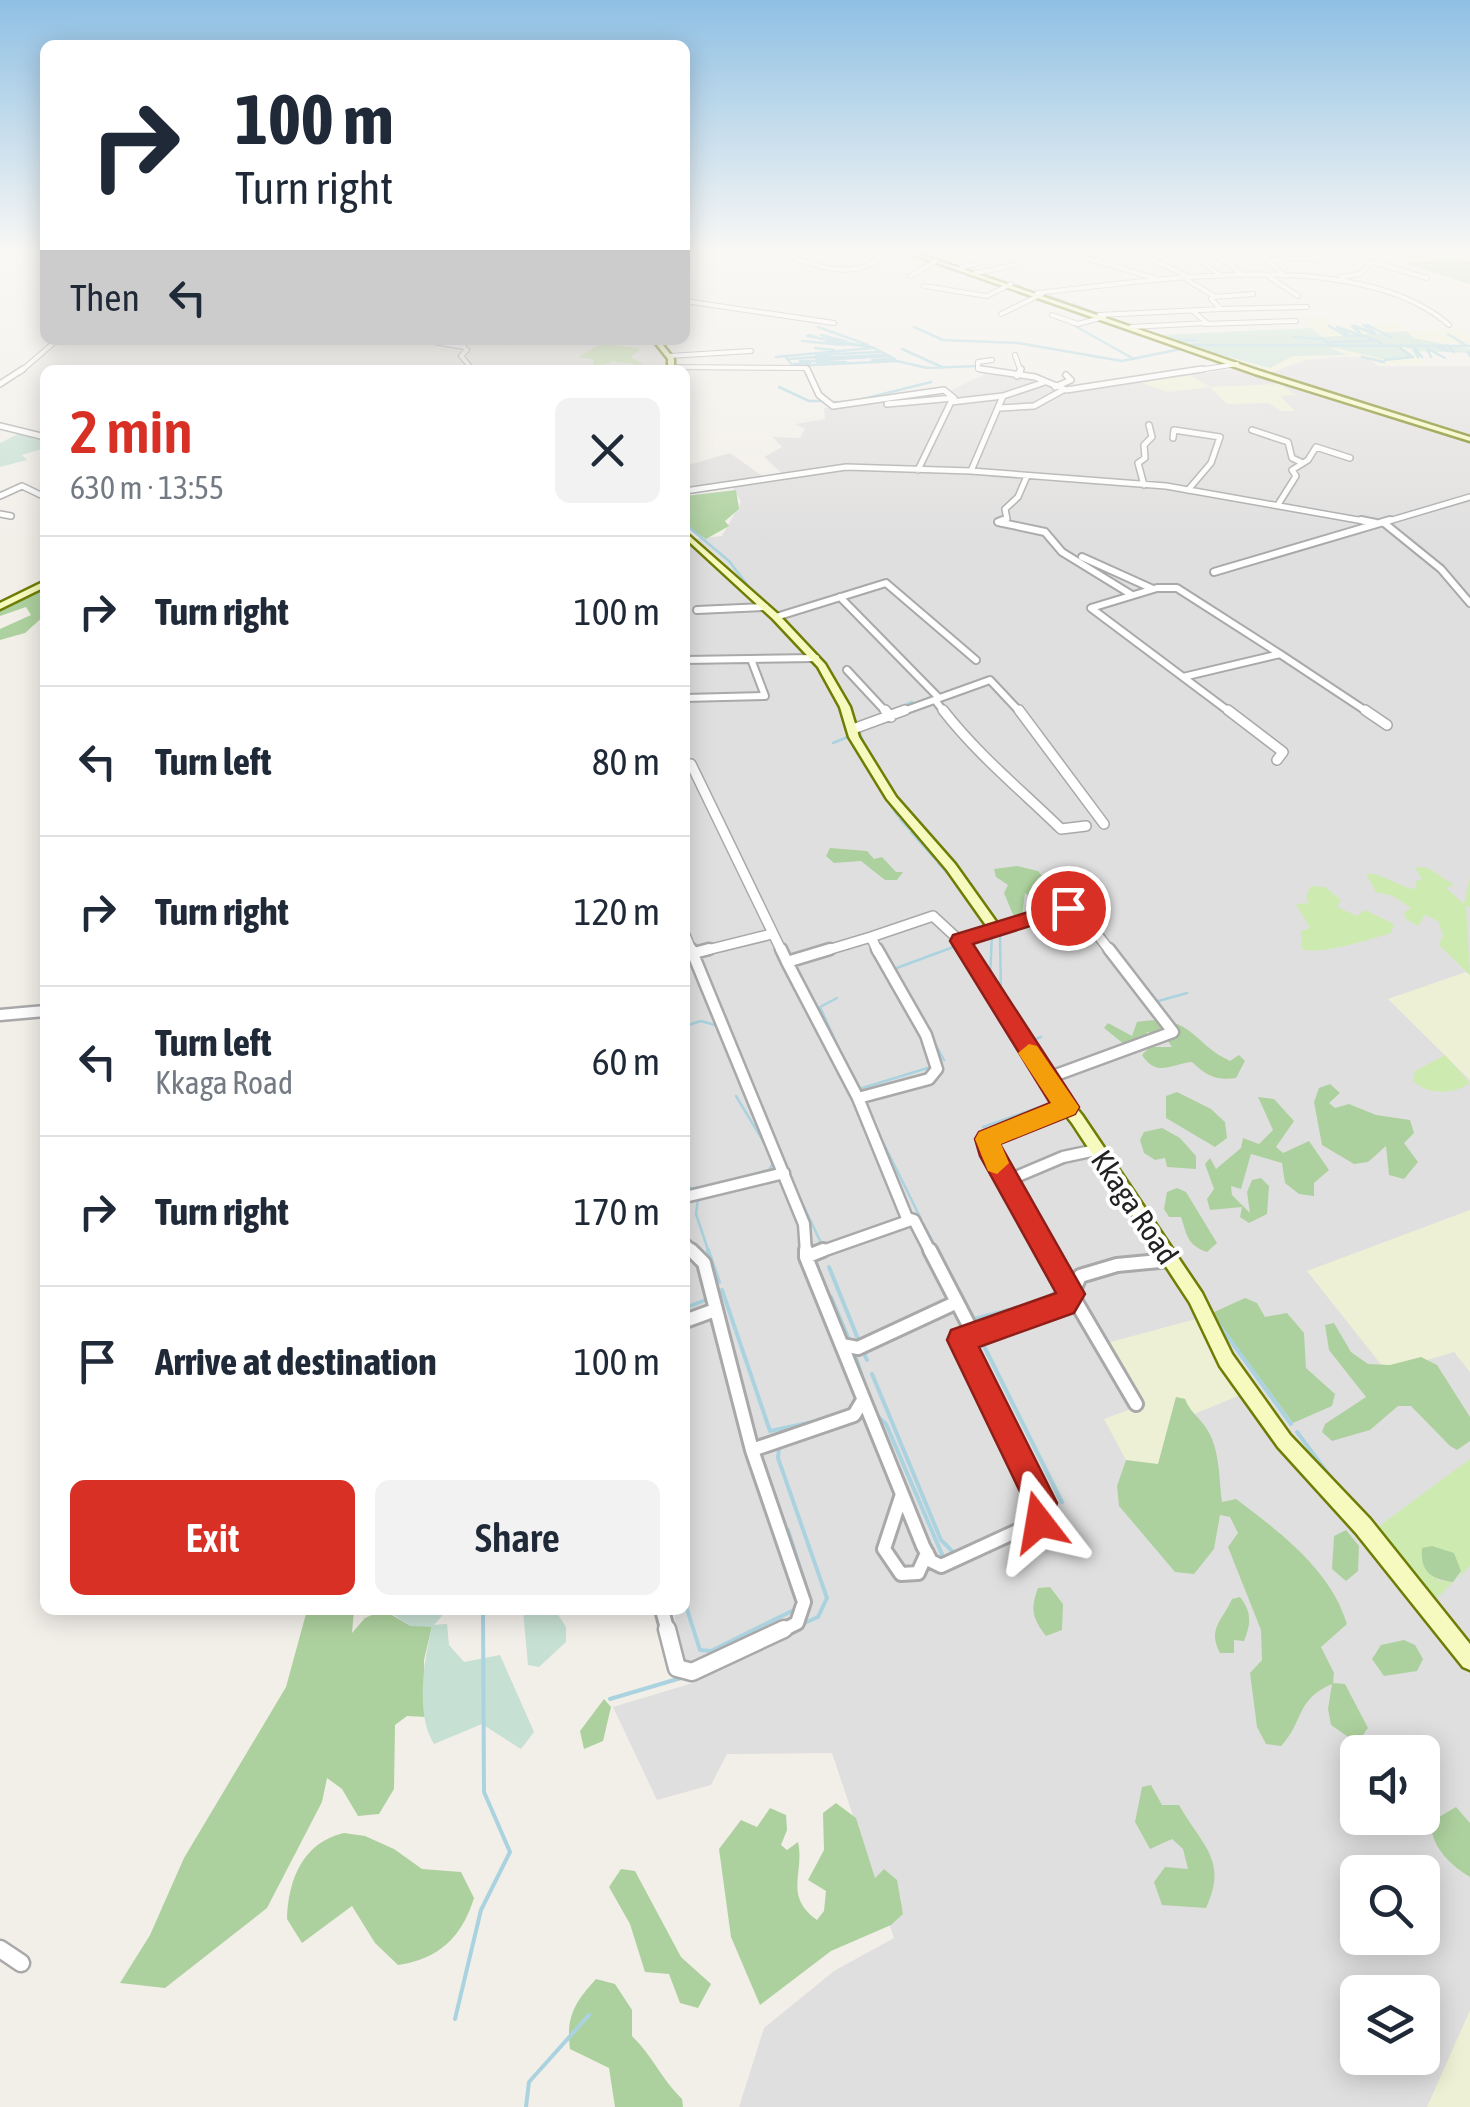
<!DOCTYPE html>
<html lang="en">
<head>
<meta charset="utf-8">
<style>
  :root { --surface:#fff; --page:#f2f2f3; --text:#1f2937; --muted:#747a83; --line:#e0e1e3; --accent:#d93025 }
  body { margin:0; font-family:"Asap Condensed",sans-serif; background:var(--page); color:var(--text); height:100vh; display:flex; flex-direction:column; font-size:38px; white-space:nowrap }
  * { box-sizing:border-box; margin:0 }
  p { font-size:32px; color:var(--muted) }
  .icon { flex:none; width:55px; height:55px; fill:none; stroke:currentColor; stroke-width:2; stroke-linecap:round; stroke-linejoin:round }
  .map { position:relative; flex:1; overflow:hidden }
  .side { position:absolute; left:40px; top:365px; width:650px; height:1250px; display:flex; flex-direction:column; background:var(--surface); border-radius:15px; box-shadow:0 5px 25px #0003 }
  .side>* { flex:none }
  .hud { position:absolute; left:40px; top:40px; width:650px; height:305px; border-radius:15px; box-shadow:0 5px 25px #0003; background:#fff; color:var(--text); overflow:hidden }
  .controls { position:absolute; left:1340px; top:1735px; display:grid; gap:20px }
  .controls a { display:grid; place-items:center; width:100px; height:100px; border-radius:15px; background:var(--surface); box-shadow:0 5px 25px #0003; font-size:50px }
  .pin { position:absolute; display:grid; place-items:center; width:85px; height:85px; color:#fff; margin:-42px; border:5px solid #fff; border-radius:50%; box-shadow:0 2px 10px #0007 }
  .me { position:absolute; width:110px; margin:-55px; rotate:346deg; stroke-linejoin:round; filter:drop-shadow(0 0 8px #0008) }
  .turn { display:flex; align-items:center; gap:35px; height:210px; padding:0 30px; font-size:45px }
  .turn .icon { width:130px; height:130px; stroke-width:2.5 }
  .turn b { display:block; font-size:70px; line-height:85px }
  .then { display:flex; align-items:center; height:95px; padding:0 30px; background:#0003; gap:20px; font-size:38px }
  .round { display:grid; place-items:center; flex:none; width:105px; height:105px; border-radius:15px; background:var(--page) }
  .summary { display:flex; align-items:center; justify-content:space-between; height:170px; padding:0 30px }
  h1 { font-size:60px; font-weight:600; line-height:75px; color:var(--accent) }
  .cta { display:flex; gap:20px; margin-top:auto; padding:20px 30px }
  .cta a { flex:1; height:115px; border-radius:15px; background:var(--accent); color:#fff; font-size:40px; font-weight:600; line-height:115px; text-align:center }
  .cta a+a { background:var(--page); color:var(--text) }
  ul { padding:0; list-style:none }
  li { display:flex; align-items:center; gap:30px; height:150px; padding:0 30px; border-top:2px solid var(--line) }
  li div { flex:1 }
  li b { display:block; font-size:38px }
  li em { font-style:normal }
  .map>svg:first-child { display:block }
</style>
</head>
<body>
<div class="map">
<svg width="1470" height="2107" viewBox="0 0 1470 2107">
  <rect width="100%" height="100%" fill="#f2efe9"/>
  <path fill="#e0dfdf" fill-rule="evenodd" d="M1336,357H1366L1378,366H1470V2107H739L764,2028L834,1971L894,1938L832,1753L727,1754L711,1785L657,1800L613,1707L696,1682L686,1668L673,1610H685V540L722,536L741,502L733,487L685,490V466L730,453L768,480L785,476L764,457L782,447L773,437L800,438L805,429L795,424L825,419L824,408L947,392L986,374L1034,378L1060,391L1242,368L1264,375L1305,360ZM1358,1752H1422V1818H1358ZM1358,1872H1422V1938H1358ZM1358,1992H1422V2058H1358Z"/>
  <path fill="#eef0d5" d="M1323,317L1336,327L1399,323L1407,331L1467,330L1470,346L1414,338L1407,331L1385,333L1384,344L1400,343L1428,364L1378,365L1367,356H1336L1304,359L1268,374L1177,344L1320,337L1301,318Z
    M1191,376L1210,387L1280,384L1296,395L1280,396L1295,411H1281L1269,403L1227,404L1210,387L1168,392L1136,381Z
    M1466,972L1470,975V1080L1388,999Z
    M1470,1210V1372L1454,1352L1387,1372L1307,1271Z
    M1207,1316L1257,1388L1192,1415L1185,1399L1176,1397L1158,1465L1126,1460L1104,1419L1142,1405L1107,1343Z
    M1470,2010V2107H1427L1468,2015Z"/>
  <path fill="#cdebb0" d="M602,343L640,349L631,357L643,365L610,361L612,363L594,365L593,359L578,357Z
    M1415,867L1428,868L1454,885L1446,888L1464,904L1470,877V908L1466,905L1470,975L1439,945L1443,935L1438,921L1425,915L1418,926L1406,919L1404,913L1411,908L1393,896L1376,892L1366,874C1380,871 1398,887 1415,889L1416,881L1422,880Z
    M1311,886L1325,887L1341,900L1337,907L1357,916L1365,910L1394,924L1391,933C1371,939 1319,956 1302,949L1301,931L1310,928L1296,904L1309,903L1306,897Z
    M1445,1055L1470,1083C1454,1094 1429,1096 1413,1081L1415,1071Z
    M1470,1459V1566L1457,1579L1461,1571L1435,1580L1453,1582L1430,1605L1371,1532Z"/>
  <path fill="#add19e" d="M1444,259L1470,261V284L1402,263Z
    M736,490L739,509L725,521L729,526L706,539L685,526V496Z
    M45,588V615L25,633L0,640V629L31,615L26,607L0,616V609Z
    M830,848L867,851L874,859L882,857L896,872H903L897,880H885L861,861L834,863L826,856Z
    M1017,866L1038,871L1052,889L1036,901L1025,893L1022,916L1014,917L1004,893L1008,885L996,877L994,869Z
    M1137,1022C1193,1013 1191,1043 1230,1061L1239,1055L1245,1061L1236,1078C1215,1081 1206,1075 1192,1062C1170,1064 1157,1078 1142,1055L1150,1047H1172L1165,1037L1147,1032L1146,1042L1135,1053L1104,1028L1108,1023L1132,1036Z
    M1330,1084L1340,1093L1329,1103L1335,1108L1349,1104L1376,1115L1410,1120L1414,1133L1404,1143L1418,1162L1404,1179L1389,1175L1386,1146L1368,1162L1354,1164L1322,1145L1314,1102L1319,1088Z
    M1177,1092L1211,1109L1225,1122L1227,1138L1215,1147L1166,1118V1096Z
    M1258,1097L1274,1099L1294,1121L1276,1147L1283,1153L1309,1141L1329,1170L1314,1183V1196L1299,1194L1285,1183L1282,1163L1251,1154L1241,1189L1231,1186L1232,1195L1250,1213L1247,1192L1252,1180L1261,1178L1269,1186L1267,1214L1249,1223L1240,1217L1242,1207L1210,1210L1207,1199L1214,1189L1205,1164L1210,1158L1216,1169L1241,1148L1243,1138L1259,1144L1273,1130Z
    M1162,1128L1180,1138L1196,1156V1169L1167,1167L1165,1158L1155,1160L1144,1153L1140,1140L1144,1132Z
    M1177,1188L1186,1192L1217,1243L1207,1252C1187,1245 1187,1235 1181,1217H1169L1164,1209L1167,1192Z
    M1245,1298L1257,1303L1265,1317L1287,1313L1304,1333L1306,1368L1335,1394L1332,1406L1293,1423L1212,1313Z
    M1334,1323L1351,1352L1368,1364L1390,1365L1421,1357L1437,1365L1470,1417V1441L1457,1450L1450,1446L1411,1406H1398L1370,1430L1332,1441L1322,1432L1325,1424L1366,1397L1329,1350L1325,1325Z
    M1176,1397L1185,1399C1191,1414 1201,1418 1208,1431C1220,1451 1219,1479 1222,1502L1236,1499C1280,1532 1331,1570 1347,1624L1321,1647L1334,1673L1333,1683L1345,1684L1368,1728L1357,1743L1331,1725L1328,1709L1332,1684C1295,1700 1304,1722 1281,1746L1266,1744L1257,1727L1250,1673L1262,1660L1261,1630L1228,1547L1238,1533L1230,1517L1220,1515L1214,1549L1194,1574L1175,1572L1119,1506L1117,1486L1126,1460L1158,1464Z
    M1346,1530L1359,1546L1358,1571L1346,1581L1332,1569L1334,1536Z
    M1432,1546L1454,1553L1461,1571L1453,1582C1431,1579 1420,1572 1422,1548Z
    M1050,1587L1063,1604L1062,1630L1046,1636C1032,1618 1030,1609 1038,1588Z
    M1240,1597C1252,1612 1251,1624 1244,1641L1234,1640V1653H1220C1207,1629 1222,1621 1232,1599Z
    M307,1610H354L352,1633L365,1618L383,1610L411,1626H432L424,1660L426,1717L407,1716L395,1725L394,1789L379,1814L358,1816L342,1789L327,1778L322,1802L267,1908L165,1988L120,1983L150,1935L184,1858L286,1687Z
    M1404,1640L1415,1645L1423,1659L1417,1671L1384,1676L1372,1659L1381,1645Z
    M604,1699L611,1707L603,1741L584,1749L580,1731Z
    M1151,1785L1162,1805H1179C1203,1847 1228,1860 1206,1908L1162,1905L1154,1882L1165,1867L1188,1869L1183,1849L1172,1839L1150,1849L1135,1822L1142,1787Z
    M836,1803L856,1818L875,1878L884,1869L897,1880L903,1914L891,1925L831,1951L760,2005L731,1937L719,1849L741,1820L757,1827L770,1808L786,1815L787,1830L781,1845L787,1850L798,1842C805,1873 783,1895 817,1920L824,1911L826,1891L808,1880L824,1850L823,1813Z
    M1456,1807L1470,1823V1877C1451,1866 1428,1844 1432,1821Z
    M344,1833L365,1836L394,1849L422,1869L461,1872L474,1898C462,1937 439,1959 398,1965L375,1943L352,1906L302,1943L287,1919C288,1880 303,1842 344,1833Z
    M621,1869L635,1871L681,1957L711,1984L698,2008L680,2003L669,1974L645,1972L630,1924L609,1887Z
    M596,1979L615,1984L632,2010V2036C653,2056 661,2079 682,2099L683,2107H615L609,2068L570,2049C566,2017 574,2003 596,1979Z"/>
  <path fill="#c6e0d4" d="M1312,328L1322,337L1407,331L1414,338L1470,349V353L1415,351L1395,343L1413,358L1387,360L1327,346L1347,355L1293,356L1270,368L1184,345L1200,342L1177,344L1159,335Z
    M20,433L45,440V448L22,455L27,460L0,467V443Z
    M386,1610H447L434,1625L447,1624L449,1645L464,1662L500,1655L534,1732L521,1749L482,1724L434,1744C415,1714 424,1660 432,1627L411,1626Z
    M523,1610H555L566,1627V1642L539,1667L528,1665Z"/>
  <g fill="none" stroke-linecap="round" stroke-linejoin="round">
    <path stroke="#aad3df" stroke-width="2.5" d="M939,261L951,264
      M980,274L1022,287
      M1041,293L1050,297
      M1052,297L1068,303
      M1072,304L1099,314
      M1106,317L1131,326
      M1363,325L1374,332
      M1367,325L1391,337
      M1075,326L1134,359
      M1329,326L1345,335
      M1352,326L1361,334
      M1353,326L1375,334
      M1355,326L1370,332
      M818,327L868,345
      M914,327L943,340L1018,343L1122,361L1181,349
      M1448,334L1467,346
      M809,335L822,339
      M821,335L848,342
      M1349,335L1337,327L1357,334
      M807,336L865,346
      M1344,336H1364L1381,343
      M1293,337L1323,339L1329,344
      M802,341L844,345
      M1173,341L1196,340
      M825,342L872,347L895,359
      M1331,342H1338
      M1335,342L1373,341
      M1184,345L1470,346
      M1412,345L1422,357
      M1447,345L1454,352
      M1426,346L1431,357
      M1438,347L1449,351
      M815,348L834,350
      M902,349L942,367
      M1414,350L1418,357
      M1430,350L1445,358
      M1468,352L1470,356
      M836,354L880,352
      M785,356L793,366L897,361L927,368L976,366
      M816,356L836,354
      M776,357L872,348
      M1362,357L1384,362
      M816,358L884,355
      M789,359L815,357
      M817,360L890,356
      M872,360L895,359
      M1385,360L1413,357L1396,345
      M800,361H819
      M817,362H846
      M794,364L810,363
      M1241,364L1263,371
      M1271,374L1290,380
      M1300,383L1344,397
      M779,387L809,401H822
      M1351,399L1410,418
      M859,400L931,382
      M829,402H846
      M685,524L729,561L752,591
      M890,711L912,702
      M858,728L866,749
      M833,743L850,736
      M885,797L898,816
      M900,819L909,829
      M911,832L936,860
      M938,863L949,875
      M985,906L997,923
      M1080,906L1107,940
      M1014,920L1070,899L1077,902
      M1000,935L1001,997
      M894,969L956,946
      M990,978L992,933
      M837,998L820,1007L846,1064
      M1155,1002L1187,993
      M685,1026L701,1021L718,1026
      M933,1040L944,1060
      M1028,1042L1041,1037
      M859,1089L931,1067
      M736,1096L769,1151
      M872,1120L921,1219
      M983,1127L1054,1102
      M992,1143L1010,1175
      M787,1171L822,1245
      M685,1181L690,1188H698L769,1170L774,1162
      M1015,1182L1056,1253
      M698,1198L696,1214L709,1253
      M685,1217L688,1222
      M923,1223L939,1253"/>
    <path stroke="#aad3df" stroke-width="4" d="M708,1250L719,1282
      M937,1250L974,1319L1047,1300L1061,1286
      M1054,1250L1069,1276
      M829,1267L858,1339
      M722,1290L770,1431L818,1421
      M831,1297L850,1342
      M685,1308L708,1299
      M1212,1315L1291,1424
      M981,1340L1062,1502
      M863,1351L867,1360
      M855,1354L869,1399
      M872,1374L941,1540L954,1553
      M876,1415L886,1424L944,1559
      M1018,1432L1051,1504L1045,1516
      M1297,1432L1332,1479
      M779,1448L778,1458L827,1598L818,1617L802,1624
      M788,1530L810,1599
      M685,1603L700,1650L711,1651L796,1609
      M610,1699L681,1678
      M455,2019L481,1910L510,1852L484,1792L483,1610
      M526,2107L529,2082L589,2015"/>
    <defs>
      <path id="street-far6" d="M771,251C813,262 852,287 888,251
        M1002,251L1035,257L1052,251
        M1258,251L1285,276
        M1145,256L1189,277
        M1145,256L1168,251
        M1083,257L1154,278
        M1220,258L1244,275
        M1270,260L1319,258L1313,254
        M1201,261L1221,276
        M961,268L985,261
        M976,273L1015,265
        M910,276L936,261
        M1268,276L1298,296
        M1341,277L1360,274L1372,262L1427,278
        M924,286L987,296L1011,284
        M1037,293C1152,281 1358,245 1449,325
        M1214,297L1253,294
        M685,301L834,323
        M1219,309L1307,307
        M1001,314L1042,294
        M1052,315L1078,324L1104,317
        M1099,315L1221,309L1211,299L1214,296L1187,280
        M1205,324L1296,321
        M1131,327L1207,323L1194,312
        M422,340L464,347L467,350L461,356L473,370
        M1015,355L1021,372
        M669,356L751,351
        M992,360L978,362V369L999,372
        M670,367L806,368L808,372
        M20,372L57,340
        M1185,372L1237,364"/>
      <path id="street-far5" d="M807,369L819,395L833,406L944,390L954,398L887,404
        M981,369L1035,377L1066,390L1202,369
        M1017,376L1021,369
        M0,384L23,369
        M1055,387L1071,380L1066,375
        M999,408L1034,406L1063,390
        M0,426L45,437
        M1252,430L1288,442L1292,458L1303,463
        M1173,438L1174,430L1220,437L1211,463L1188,490
        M918,470L951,402L1003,396
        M971,471L1003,396L1045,382
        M1144,485L1138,463L1145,458L1144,445L1152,437L1149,425
        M685,491L846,467L971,471L1166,486L1375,523
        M0,496L22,486L45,497
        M1279,503L1296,476L1292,470L1308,460L1316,447L1350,458
        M0,514L11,516
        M1002,523L998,522L1007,519L1005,509L1018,497L1027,476
        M1382,523L1470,497"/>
      <path id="street-far4" d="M1003,520L998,522L1045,532L1062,552L1132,595
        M1361,520L1376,523
        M1383,522L1441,569L1470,603
        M1082,557L1153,589
        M1214,572L1390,520
        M1157,588H1177L1280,654L1183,677L1091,608Z
        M840,597L939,698
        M697,610L765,607
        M776,617L886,583L976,660
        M1280,654L1369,713
        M685,660L816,658
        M847,670L887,713
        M1183,677L1231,713
        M685,698L765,696L751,659
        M935,700L945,713
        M898,713L990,680L1021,713"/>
      <path id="street-far3" d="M885,710L891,717
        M943,710C978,755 1020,789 1061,829L1086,826
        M1019,710L1104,824
        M1228,710L1283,752L1277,760
        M1365,710L1387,725
        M853,729L905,710
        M691,764L782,952
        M996,930L1067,907L1078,910L1111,952
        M685,935L692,952
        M699,952L772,934
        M821,952L871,937
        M878,952L871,937L933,916L960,941"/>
      <path id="street-far2" d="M691,949L804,1224L806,1253
        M781,949L787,962
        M830,949L787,962L858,1098
        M877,949L926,1035L937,1069L929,1079L858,1098L907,1218L914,1220L931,1253
        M694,953L709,949
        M0,1015L45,1011
        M1045,1079L1173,1032L1109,949
        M1009,1184L1011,1179L1063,1157L1096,1150
        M685,1197L784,1173
        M685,1244L694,1253
        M817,1253L911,1220
        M1048,1253L988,1149L987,1139L1067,1107"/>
      <path id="street-far1" d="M691,1250L704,1263L752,1450L854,1415L863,1400
        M806,1250V1257
        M823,1250L806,1257L923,1546L931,1561L941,1566L1039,1521L1042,1503L961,1340L974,1335
        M930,1250L974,1335L1065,1304L1072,1295L1046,1250
        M685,1321L715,1310
        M842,1345L858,1348L955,1303
        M1136,1404L1072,1295L1080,1276L1117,1265L1170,1260
        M752,1450L804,1602L797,1623L779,1632
        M902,1494L884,1549L901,1574L918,1573L927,1553
        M662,1610L668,1632"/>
      <path id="street" d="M667,1629L677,1668L692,1672L784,1629
        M0,1949L21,1963"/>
      <path id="secondary" d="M903,251H910L1260,371L1470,437V441L1255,374Z
        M653,340H659L674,359V370H668V359Z
        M685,532L779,615L825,664L850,707L859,737L896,797L955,864L1002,930L1000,933L968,943L1050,1075L1082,1115L1202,1293L1232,1354L1290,1435L1370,1519L1470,1644V1670L1463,1667L1356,1533L1278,1447L1220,1366L1190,1303L1072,1123L1040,1083L954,941L956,938L988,928L947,870L887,799L849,737L840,707L818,667L773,619L685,538Z
        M45,581V587L0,609V603Z"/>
    </defs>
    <use href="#street-far6" stroke="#a9a9a9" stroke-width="6"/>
    <use href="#street-far5" stroke="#a9a9a9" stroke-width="8"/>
    <use href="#street-far4" stroke="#a9a9a9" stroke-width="10"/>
    <use href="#street-far3" stroke="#a9a9a9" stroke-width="12"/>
    <use href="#street-far2" stroke="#a9a9a9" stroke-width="15"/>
    <use href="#street-far1" stroke="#a9a9a9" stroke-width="18"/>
    <use href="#street" stroke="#a9a9a9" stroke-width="21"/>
    <use href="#secondary" stroke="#707d05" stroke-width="5"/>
    <use href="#street-far6" stroke="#fff" stroke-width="4"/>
    <use href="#street-far5" stroke="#fff" stroke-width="5"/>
    <use href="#street-far4" stroke="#fff" stroke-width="6"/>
    <use href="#street-far3" stroke="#fff" stroke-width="9"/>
    <use href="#street-far2" stroke="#fff" stroke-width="10"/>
    <use href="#street-far1" stroke="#fff" stroke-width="12"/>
    <use href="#street" stroke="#fff" stroke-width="16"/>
    <use href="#secondary" fill="#f7fabf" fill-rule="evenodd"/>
  </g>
  <linearGradient id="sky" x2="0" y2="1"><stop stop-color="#8fc0e4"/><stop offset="0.46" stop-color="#f9f8f5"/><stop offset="1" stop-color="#f9f8f5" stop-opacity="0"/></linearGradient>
  <rect width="1470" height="546" fill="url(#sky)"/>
  <path fill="#d93025" stroke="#8d1f18" stroke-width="2.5" d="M1068,900L1078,908L1075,912L973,944L1079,1107L1075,1114L1000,1144L1085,1294L1074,1313L979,1347L1057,1503L1050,1533L1039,1537L1028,1533L1024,1522L1026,1504L947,1340L951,1330L1056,1293L980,1156L975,1139L979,1132L1050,1103L950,941L953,935Z"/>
  <path fill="#f59e0b" d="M1029,1044L1037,1046L1079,1107L1075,1114L1001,1144L1009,1163L997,1174L988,1171L975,1139L979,1132L1051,1103L1018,1053Z"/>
  <g text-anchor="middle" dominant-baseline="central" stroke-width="8" stroke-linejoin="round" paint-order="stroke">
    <g font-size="30" fill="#222" stroke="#fff">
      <text transform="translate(1135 1207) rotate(56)">Kkaga Road</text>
    </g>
  </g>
</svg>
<div class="controls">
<a><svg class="icon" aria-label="sound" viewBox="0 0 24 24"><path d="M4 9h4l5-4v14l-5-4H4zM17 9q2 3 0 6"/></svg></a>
<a><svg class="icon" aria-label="search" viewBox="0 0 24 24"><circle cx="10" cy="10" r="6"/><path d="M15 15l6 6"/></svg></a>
<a><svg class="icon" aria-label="layers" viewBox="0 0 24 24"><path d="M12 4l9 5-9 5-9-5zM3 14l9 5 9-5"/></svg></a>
</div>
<div class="pin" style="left:1068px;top:908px;background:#d93025"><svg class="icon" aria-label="arrive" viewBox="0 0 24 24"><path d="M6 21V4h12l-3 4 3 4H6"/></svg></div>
<svg class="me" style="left:1039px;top:1522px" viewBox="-20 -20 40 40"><path d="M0-17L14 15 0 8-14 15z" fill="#d93025" stroke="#fff" stroke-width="4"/></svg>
<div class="hud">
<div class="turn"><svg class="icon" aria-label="right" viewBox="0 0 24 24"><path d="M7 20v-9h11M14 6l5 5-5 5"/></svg><div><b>100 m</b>Turn right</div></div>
<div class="then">Then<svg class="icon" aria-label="left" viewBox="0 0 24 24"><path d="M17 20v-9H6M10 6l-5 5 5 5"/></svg></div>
</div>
<section class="side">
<div class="summary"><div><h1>2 min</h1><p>630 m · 13:55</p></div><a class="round"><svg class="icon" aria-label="close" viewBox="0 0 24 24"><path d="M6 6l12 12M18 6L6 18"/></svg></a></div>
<ul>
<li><svg class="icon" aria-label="right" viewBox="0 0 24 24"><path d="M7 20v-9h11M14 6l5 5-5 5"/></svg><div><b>Turn right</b></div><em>100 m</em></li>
<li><svg class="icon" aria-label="left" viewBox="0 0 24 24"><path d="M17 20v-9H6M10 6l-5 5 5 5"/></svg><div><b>Turn left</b></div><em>80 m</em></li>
<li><svg class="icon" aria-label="right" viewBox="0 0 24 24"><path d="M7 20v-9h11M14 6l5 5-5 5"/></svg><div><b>Turn right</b></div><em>120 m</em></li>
<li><svg class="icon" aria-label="left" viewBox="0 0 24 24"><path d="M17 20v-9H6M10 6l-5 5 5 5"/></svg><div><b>Turn left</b><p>Kkaga Road</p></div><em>60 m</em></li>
<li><svg class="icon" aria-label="right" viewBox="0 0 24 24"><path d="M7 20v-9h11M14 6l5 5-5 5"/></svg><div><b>Turn right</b></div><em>170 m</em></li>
<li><svg class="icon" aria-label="arrive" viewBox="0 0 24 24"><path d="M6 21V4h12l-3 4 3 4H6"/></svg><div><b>Arrive at destination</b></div><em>100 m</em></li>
</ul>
<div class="cta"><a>Exit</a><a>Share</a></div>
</section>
</div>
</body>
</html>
